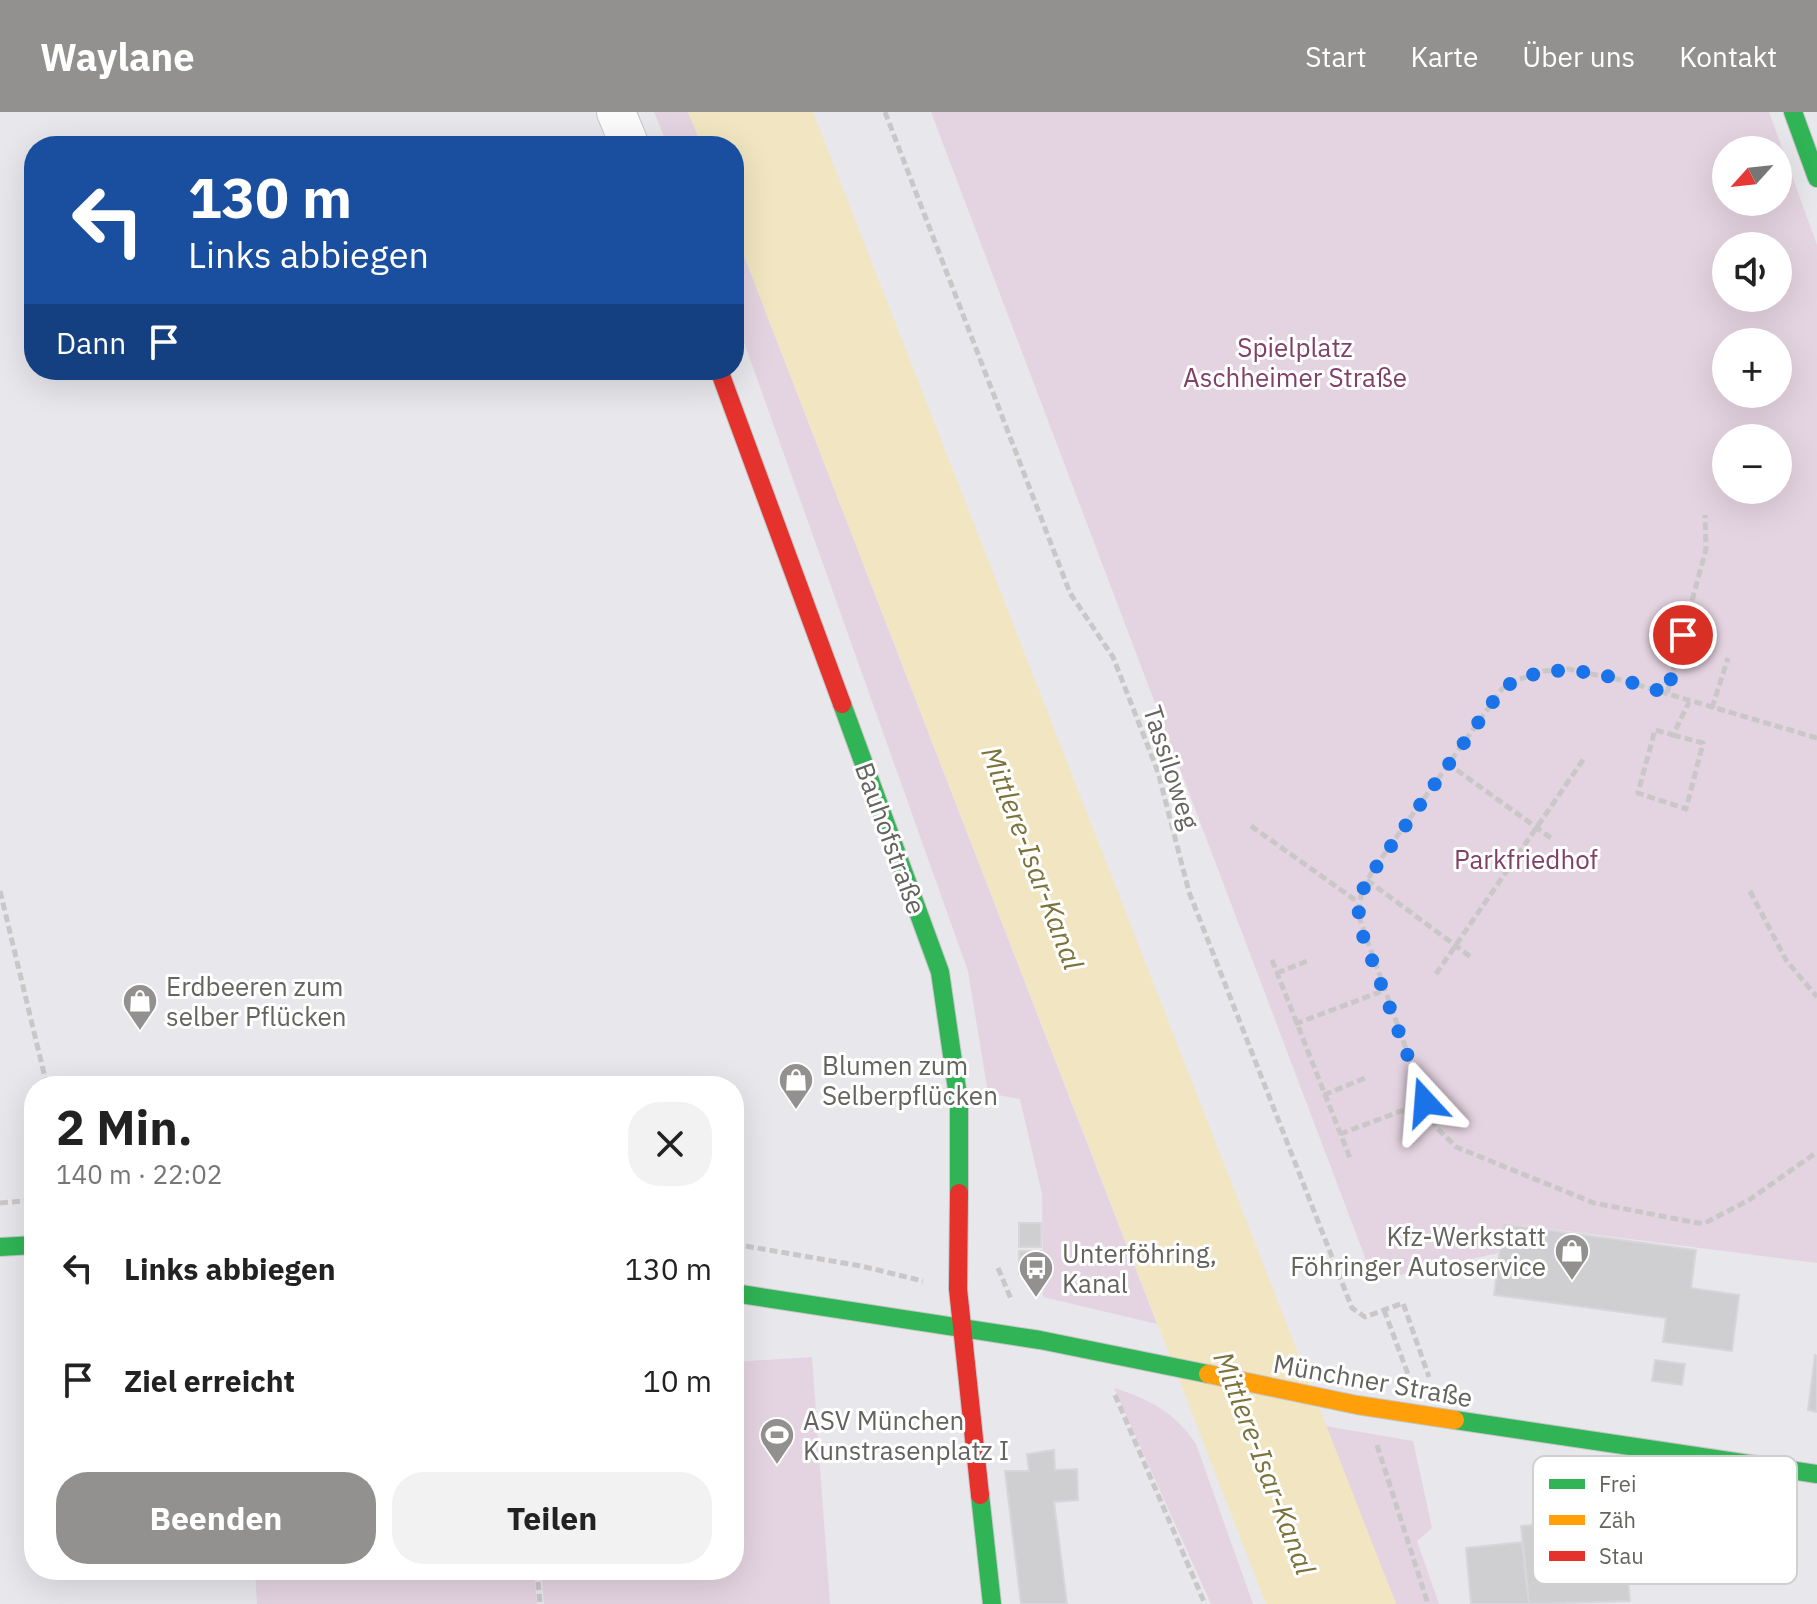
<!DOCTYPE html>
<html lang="de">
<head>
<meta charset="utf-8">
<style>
  :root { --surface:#fff; --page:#f2f2f2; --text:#222; --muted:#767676; --accent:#92918f }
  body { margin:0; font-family:"IBM Plex Sans",sans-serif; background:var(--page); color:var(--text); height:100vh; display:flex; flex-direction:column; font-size:30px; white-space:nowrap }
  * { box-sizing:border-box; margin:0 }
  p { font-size:26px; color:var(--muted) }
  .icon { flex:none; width:44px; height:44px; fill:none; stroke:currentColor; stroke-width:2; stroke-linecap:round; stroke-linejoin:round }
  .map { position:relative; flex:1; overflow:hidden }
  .sheet { position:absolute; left:24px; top:964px; width:720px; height:504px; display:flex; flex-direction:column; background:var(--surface); border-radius:32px; box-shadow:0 8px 32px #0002 }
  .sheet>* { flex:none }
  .hud { position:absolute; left:24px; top:24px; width:720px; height:244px; border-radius:32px; box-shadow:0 8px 32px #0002; background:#1a4fa0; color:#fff; overflow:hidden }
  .needle { width:52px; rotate:243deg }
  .fabs { position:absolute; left:1712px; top:24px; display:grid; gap:16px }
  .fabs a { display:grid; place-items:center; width:80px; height:80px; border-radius:50%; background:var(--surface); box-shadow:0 8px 32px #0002; font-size:40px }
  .pin { position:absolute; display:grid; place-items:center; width:68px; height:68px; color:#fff; margin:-34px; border:4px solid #fff; border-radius:50%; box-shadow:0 2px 8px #0007 }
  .me { position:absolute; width:88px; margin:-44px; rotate:341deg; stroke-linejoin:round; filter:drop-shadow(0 0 6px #0008) }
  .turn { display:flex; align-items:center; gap:28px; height:168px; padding:0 32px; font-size:36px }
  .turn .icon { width:104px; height:104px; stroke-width:2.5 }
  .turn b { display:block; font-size:56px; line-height:68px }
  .then { display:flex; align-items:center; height:76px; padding:0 32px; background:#0003; gap:16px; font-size:30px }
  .round { display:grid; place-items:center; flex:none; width:84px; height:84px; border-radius:32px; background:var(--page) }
  .headline { display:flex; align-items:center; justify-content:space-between; height:136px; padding:0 32px }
  h1 { font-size:48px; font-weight:700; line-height:60px }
  .button { display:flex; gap:16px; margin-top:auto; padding:16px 32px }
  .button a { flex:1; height:92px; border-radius:32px; background:var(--accent); color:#fff; font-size:32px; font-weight:700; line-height:92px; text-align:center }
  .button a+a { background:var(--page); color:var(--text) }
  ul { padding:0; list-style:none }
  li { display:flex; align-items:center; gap:24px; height:112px; padding:0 32px }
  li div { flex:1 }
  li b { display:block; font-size:30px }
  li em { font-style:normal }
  header { display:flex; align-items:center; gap:48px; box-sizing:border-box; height:112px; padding:0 40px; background:var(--accent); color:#fff }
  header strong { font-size:38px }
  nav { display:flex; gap:44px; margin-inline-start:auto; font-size:28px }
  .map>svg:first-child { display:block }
</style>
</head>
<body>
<header>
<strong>Waylane</strong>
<nav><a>Start</a><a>Karte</a><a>Über uns</a><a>Kontakt</a></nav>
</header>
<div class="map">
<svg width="1817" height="1492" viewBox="0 0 1817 1492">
  <rect width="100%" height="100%" fill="#e7e7ec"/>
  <path fill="#e4d4e1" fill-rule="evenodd" d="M654,0H688L702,34H668Z
    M931,0H1769L1817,133V1151L1504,1111L1498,1141L1374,1169ZM1726,38H1778V90H1726ZM1726,134H1778V186H1726ZM1726,230H1778V282H1726ZM1726,326H1778V378H1726Z
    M734,118L1157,1212L1043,1185L1042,1082L1020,987L988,981L968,859L734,202Z
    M812,1245L830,1492H544L541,1458H734V1250Z
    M1114,1276C1149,1287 1176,1301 1196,1332L1253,1492H1211Z
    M1325,1314L1413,1329L1432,1416L1417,1429L1439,1492H1396Z
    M255,1458H534L537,1492H257Z"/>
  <path fill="#f1e6c1" d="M688,0H813L1396,1492H1266L734,118V34H702Z"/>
  <path fill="#cfcfd1" stroke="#d6d6db" stroke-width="2" d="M1019,1111H1041V1135H1019Z
    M1503,1112L1696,1138L1691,1176L1739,1183L1732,1239L1663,1230L1666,1206L1494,1183Z
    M1019,1139H1041L1040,1162H1019Z
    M1815,1243L1817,1244V1300L1808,1298Z
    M1655,1248L1685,1252L1682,1273L1652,1269Z
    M1054,1338L1055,1358L1077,1357L1078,1388L1054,1390L1067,1492H1021L1005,1359H1029L1027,1342Z
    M1622,1404L1630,1489L1529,1492L1521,1414Z
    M1522,1430L1529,1492H1471L1466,1436Z"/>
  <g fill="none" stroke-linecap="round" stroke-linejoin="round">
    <defs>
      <path id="street" d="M616,0L630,34"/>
      <path id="fast" d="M1793,0L1817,66
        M842,592L940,860L959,991V1081
        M0,1135L34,1133
        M734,1181L1040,1228L1208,1262
        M1455,1308L1817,1362
        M980,1383L992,1492"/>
      <path id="slow" d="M1208,1262L1357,1293L1455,1308"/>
      <path id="jam" d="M719,258L842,592
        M959,1081L958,1177L980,1383"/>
    </defs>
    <use href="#street" stroke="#c6c6c7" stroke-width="40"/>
    <use href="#fast" stroke="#c6c6c7" stroke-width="20"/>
    <use href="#slow" stroke="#c6c6c7" stroke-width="20"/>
    <use href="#jam" stroke="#c6c6c7" stroke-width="20"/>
    <path stroke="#cac7c8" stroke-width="5" stroke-dasharray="8 4" stroke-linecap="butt" d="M885,0L1070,481L1113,545L1158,660L1189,780L1352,1196L1365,1205L1403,1191L1429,1265
      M1667,581L1706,437L1705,403
      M1712,596L1728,546
      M1673,623L1703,631L1686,697L1638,681L1655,618L1673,623L1689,590
      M1817,626L1621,568L1568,557L1544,559L1514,569L1502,577L1373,758L1362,778L1358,802L1430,1004L1437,1016L1456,1035L1594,1091L1698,1111H1705L1749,1088L1817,1040
      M1447,651L1551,726
      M1251,714L1358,790
      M1367,768L1471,845
      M0,779L47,974
      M1750,779L1786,848L1817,885
      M1272,848L1350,1046
      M1277,861L1310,848
      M1436,862L1585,645
      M1295,912L1385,878
      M1324,983L1365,966
      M1340,1022L1425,990
      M0,1091L34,1088
      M734,1132L861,1154L923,1169
      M998,1156L1011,1187
      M1384,1198L1409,1265
      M1115,1283L1205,1492
      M1377,1333L1428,1492
      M537,1458L540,1492"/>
    <use href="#street" stroke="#fbfbfc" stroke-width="38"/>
    <use href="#fast" stroke="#30b455" stroke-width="18"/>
    <use href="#slow" stroke="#ff9f0a" stroke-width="18"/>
    <use href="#jam" stroke="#e5322d" stroke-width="18"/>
  </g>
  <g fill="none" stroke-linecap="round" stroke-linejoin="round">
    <path stroke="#1a73e8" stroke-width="14" stroke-dasharray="0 25.2" d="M1425,990L1360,816L1358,790L1367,768L1502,577C1553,542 1612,565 1667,581L1683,523"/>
  </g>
  <defs>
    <symbol id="shop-pin" viewBox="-11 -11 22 30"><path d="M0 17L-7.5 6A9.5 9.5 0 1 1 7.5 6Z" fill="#92918f" stroke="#fff"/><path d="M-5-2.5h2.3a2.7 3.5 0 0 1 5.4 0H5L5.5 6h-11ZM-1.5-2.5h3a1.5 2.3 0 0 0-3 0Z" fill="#fff"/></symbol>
    <symbol id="bus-pin" viewBox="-11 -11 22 30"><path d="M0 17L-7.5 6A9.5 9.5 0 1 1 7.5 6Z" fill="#92918f" stroke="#fff"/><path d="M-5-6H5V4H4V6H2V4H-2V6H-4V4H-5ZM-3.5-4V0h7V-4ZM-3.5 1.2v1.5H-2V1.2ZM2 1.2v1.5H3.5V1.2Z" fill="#fff"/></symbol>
    <symbol id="stadium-pin" viewBox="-11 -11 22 30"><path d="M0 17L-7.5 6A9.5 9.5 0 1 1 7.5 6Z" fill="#92918f" stroke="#fff"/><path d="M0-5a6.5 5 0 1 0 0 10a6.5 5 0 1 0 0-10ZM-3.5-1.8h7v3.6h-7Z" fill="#fff"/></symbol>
  </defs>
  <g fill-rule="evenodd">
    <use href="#shop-pin" x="120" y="869" width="40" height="54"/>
    <use href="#shop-pin" x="776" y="948" width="40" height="54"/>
    <use href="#shop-pin" x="1552" y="1119" width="40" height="54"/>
    <use href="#bus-pin" x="1016" y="1136" width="40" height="54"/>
    <use href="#stadium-pin" x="757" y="1303" width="40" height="54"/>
  </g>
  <g text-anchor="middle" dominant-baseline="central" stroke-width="6" stroke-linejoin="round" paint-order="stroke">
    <g font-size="26" fill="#804067" stroke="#fff">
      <text x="1295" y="235">Spielplatz<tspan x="1295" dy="30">Aschheimer Straße</tspan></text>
      <text x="1526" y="747">Parkfriedhof</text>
    </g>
    <g font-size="26" fill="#64635d" stroke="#fff">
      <text transform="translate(1172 655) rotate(72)">Tassiloweg</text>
      <text transform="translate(891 726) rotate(70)">Bauhofstraße</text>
      <text transform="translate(1373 1268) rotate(10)">Münchner Straße</text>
    </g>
    <g font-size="26" fill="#64635d" stroke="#fff" text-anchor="start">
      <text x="166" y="874">Erdbeeren zum<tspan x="166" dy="30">selber Pflücken</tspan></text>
      <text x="822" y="953">Blumen zum<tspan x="822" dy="30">Selberpflücken</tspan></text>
      <text x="1546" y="1124" text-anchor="end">Kfz-Werkstatt<tspan x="1546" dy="30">Föhringer Autoservice</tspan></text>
      <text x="1062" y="1141">Unterföhring,<tspan x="1062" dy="30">Kanal</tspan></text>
      <text x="803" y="1308">ASV München<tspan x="803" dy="30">Kunstrasenplatz I</tspan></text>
    </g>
    <g font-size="28" font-style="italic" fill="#7c733c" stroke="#fff">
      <text transform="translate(1033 746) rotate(69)">Mittlere-Isar-Kanal</text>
      <text transform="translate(1265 1351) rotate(69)">Mittlere-Isar-Kanal</text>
    </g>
  </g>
  <rect x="1533" y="1344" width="264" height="128" rx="12" fill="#fff" stroke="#d0d0ce" stroke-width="2"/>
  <rect x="1549" y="1367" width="36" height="10" fill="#30b455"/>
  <rect x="1549" y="1403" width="36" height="10" fill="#ff9f0a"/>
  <rect x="1549" y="1439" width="36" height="10" fill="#e5322d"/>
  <g font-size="22" fill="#64635d">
    <text x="1599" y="1380">Frei</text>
    <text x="1599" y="1416">Zäh</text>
    <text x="1599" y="1452">Stau</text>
  </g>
</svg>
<div class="fabs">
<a><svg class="needle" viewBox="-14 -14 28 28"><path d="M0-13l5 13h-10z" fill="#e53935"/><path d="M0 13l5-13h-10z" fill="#767676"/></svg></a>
<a><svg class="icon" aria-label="sound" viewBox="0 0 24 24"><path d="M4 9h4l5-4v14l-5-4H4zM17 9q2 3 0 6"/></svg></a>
<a>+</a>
<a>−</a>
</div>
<div class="pin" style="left:1683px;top:523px;background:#d93025"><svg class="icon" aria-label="arrive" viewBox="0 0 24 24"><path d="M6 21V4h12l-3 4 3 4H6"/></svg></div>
<svg class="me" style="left:1425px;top:990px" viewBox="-20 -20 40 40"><path d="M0-17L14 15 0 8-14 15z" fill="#1a73e8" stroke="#fff" stroke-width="4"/></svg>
<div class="hud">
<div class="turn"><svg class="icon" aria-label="left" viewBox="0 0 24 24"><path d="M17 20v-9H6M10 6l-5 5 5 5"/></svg><div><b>130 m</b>Links abbiegen</div></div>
<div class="then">Dann<svg class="icon" aria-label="arrive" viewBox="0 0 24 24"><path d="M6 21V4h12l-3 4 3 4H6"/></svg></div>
</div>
<section class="sheet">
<div class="headline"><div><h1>2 Min.</h1><p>140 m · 22:02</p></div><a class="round"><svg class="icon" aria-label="close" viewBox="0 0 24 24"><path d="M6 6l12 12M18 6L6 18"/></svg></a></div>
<ul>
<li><svg class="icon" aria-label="left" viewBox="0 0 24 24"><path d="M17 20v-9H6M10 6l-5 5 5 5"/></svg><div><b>Links abbiegen</b></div><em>130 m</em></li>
<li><svg class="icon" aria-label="arrive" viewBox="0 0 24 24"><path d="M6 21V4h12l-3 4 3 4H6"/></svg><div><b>Ziel erreicht</b></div><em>10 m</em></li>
</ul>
<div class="button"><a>Beenden</a><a>Teilen</a></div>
</section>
</div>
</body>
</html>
